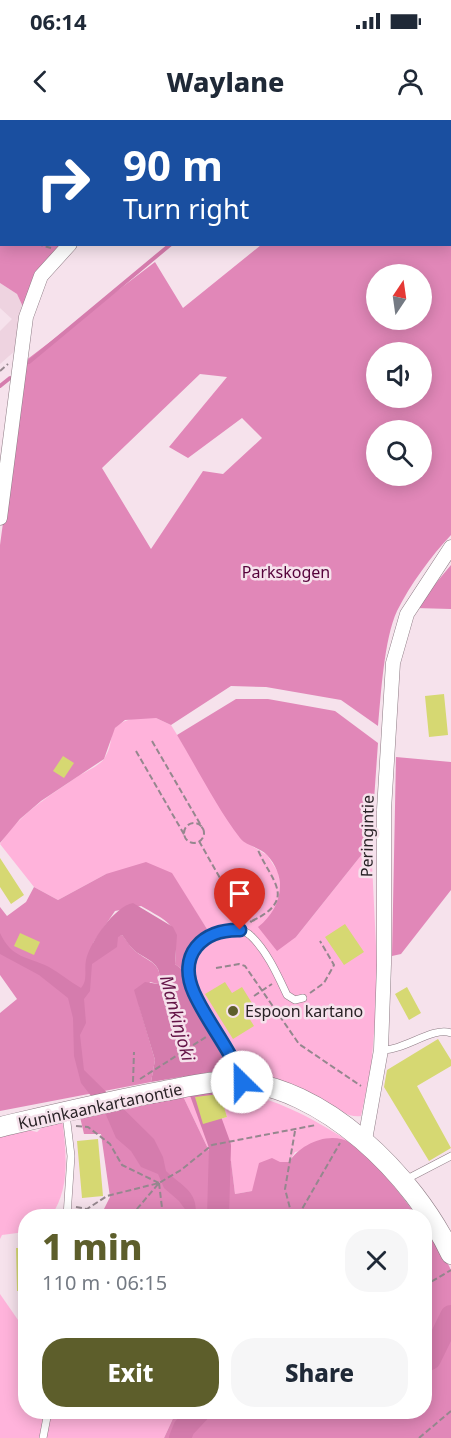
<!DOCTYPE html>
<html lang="en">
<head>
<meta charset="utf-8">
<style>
  :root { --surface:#fff; --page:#f6f6f7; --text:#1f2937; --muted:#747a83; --accent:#5d5e2b }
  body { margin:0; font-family:"Noto Sans",sans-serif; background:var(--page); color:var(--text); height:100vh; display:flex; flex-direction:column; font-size:22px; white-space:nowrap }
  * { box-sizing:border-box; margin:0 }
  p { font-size:20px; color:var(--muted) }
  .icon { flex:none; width:33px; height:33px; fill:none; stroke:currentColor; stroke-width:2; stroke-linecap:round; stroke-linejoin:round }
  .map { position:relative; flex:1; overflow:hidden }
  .side { position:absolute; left:18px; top:1089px; width:414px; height:210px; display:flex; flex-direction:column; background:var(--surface); border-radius:24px; box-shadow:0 3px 15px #0003 }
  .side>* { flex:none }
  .guide { position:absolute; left:0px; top:0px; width:452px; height:126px; box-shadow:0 3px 15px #0003; background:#1a4fa0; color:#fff; overflow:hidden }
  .needle { width:39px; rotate:13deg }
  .fabs { position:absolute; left:366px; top:144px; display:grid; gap:12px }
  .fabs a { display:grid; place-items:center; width:66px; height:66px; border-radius:50%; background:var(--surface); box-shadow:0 3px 15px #0003; font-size:30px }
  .pin { position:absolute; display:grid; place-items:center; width:51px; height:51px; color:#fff; margin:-62px -26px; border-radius:50% 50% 50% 0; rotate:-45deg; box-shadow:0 0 6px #0007 }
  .pin .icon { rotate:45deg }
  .me { position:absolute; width:66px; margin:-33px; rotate:337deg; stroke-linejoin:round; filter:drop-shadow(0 0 4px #0008) }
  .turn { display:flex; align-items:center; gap:21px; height:126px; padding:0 24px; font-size:27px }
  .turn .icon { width:78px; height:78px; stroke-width:2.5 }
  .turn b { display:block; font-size:42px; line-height:51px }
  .round { display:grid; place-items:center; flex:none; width:63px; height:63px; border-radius:24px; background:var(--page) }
  .overview { display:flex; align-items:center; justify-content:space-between; height:102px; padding:0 24px }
  h1 { font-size:36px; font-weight:800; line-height:45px; color:var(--accent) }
  .cta { display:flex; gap:12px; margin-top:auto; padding:12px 24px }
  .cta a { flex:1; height:69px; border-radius:24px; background:var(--accent); color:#fff; font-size:24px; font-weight:800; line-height:69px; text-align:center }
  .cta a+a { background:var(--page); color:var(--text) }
  .status { display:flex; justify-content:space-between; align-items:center; height:42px; padding:0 30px; background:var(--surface); direction:ltr }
  .status svg { height:16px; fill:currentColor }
  header { display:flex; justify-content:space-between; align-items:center; height:78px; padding:0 24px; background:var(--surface); font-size:27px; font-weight:800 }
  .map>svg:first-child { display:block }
</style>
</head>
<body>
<div class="status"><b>06:14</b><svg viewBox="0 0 49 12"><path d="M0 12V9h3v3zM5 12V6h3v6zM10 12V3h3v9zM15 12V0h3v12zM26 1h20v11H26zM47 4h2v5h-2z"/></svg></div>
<header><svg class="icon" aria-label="back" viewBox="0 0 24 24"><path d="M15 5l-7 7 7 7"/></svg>Waylane<svg class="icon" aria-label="person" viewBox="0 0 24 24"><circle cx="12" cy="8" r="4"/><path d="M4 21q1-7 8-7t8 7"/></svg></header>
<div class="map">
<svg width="451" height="1318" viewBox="0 0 451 1318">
  <rect width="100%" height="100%" fill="#f6e2ec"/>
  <path fill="#eed3e0" d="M0,163L17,174L23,187L17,229L0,244V211L12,199L0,188Z"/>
  <path fill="#ffb3db" d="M140,597L156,598L171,605L242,720L267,735L278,752L281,773L276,788L267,800L296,817L371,723L378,867L371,948L361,996C349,998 340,990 330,985C297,969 266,956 229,949C207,908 155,847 207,809L194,789L106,754L58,780L34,767L0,724C18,695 49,676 77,657C84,652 99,646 104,639C119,617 100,605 140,597Z
    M218,969C268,974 308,995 350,1022L295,1032L289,1042H280L252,1071L235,1074L231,1042L211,1035L181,972L194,976L203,1004L227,997Z
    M62,998C66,1031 71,1068 51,1096H26L25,1112L2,1115L0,1119V1017L19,1008L37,1012L50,1000Z
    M0,1174L25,1210L26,1292H176L164,1318H0Z"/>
  <path fill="#e187b8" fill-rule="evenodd" d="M0,0H166L2,2V124L65,125L23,187L17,174L0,163Z
    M451,93V415C431,436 410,465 397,491C384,519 381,575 378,606L341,580L266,567L231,566L171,605L156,598L125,600L115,608L104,639L41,681L20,699L0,723V425L25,241L155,142L183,188L261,125L450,124ZM376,154H422V200H376ZM376,232H422V278H376ZM200,254L227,257L169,327L188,338L242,298L262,318L223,354L203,351L151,429L102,348ZM376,310H422V356H376Z
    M451,445V489L415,488Z
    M236,579H268L335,591L378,623L371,723L296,817L277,831L258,807C281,789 289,759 267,735C260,727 246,726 240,718C217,688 197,648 177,615Z
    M396,637L451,642V770L401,834L392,836Z
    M146,742L172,753L207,809C191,821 187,831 184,851L175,844C178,804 174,805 141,786L115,791L93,823L122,815C126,819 130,827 135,831C147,841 165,844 158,864L150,862L139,885L155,940L151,962L0,991V893L17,879L0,855V787L7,796L26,782L34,767L58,780L106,754Z
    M181,972L211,1035L231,1041L235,1074L252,1071L259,1043L272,1038L280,1042H289C300,1024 330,1010 351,1023C372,1036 402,1076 417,1096H104L102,1093L110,1077L101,1014H84L80,997Z
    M425,1107L440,1128L451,1150V1318H164L176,1292H424Z"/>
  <path fill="#d57cad" d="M133,783L173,807L177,815L175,844L184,851L186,870L229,949L151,962L155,940L134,870L145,862L158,864C165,844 147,840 135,831C130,827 126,820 122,815L118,817L117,827L92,844L90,871L84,879L86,903L80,915L84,950L154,1019L163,1037L166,1051C184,1068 197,1070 196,1096H190L179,1081L164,1068L158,1054L141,1047L131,1031L116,1018L106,995L81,963L74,936L73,898L68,878L39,855L0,834V813C12,839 27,836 49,847C60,853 70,862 81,868C88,860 84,850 86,840C90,822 115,786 133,783Z
    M216,1030L221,1058V1096H215C219,1074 211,1053 213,1031Z"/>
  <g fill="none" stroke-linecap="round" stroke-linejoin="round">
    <path stroke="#d57cad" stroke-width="4" d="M319,2L321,0
      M29,242L171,124
      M0,266L10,258"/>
    <path stroke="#d57cad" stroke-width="22" d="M191,946L220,1026L218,1096
      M424,1242L430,1239L451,1196
      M180,1318L184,1308L199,1292"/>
  </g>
  <path fill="#d6d872" d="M444,574L448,615L429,617L425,576Z
    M63,636L74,643L64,658L53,651Z
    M0,738L24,775L11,784L0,767Z
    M345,804L364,832L344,845L325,817Z
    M20,813L40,822L34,835L14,826Z
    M225,862L232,873L242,867L255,888L246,893L254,906L233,919L205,874Z
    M407,867L421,893L409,900L395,874Z
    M438,919L451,940V946L417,966L451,1028L429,1041L384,967L387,950Z
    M220,974L227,997L203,1004L195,977Z
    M98,1019L103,1076L82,1078L77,1021Z
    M16,1128H26V1171H17Z"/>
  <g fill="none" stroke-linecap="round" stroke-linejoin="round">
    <defs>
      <path id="lane" d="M381,930C404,931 433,906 451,913
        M241,960C230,927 193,888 190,858C187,832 201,814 226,810C235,809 244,809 251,816C267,831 278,856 287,875L295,880L303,878
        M66,994L71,1036L67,1096
        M405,1060L451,1036
        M43,1318L48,1292"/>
      <path id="street" d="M288,0L290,2
        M168,2V0
        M450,73H451
        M0,398L26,197L41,156L70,124
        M365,1020L381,930L384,844V690L393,543L407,494L451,427"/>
      <path id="secondary" d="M0,1007C55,994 109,981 164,971C186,967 210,961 232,961C323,964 414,1056 451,1134"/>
    </defs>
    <use href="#lane" stroke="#8d7b84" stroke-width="8"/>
    <use href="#street" stroke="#8d7b84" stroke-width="15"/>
    <use href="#secondary" stroke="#8d7b84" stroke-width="21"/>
    <path stroke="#95878e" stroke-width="2" stroke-dasharray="6 3" stroke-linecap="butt" d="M37,124L51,128
      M0,251L8,244
      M152,621L203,709
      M136,631L185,716
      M184 713a10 10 0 1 1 20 0a10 10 0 1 1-20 0Z
      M199,721L242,797V802
      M242,797L252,802
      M252,801C298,779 271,761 258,730
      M216,848L239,844L245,846L299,924L361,966
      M310,873L324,863L334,845L320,821
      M254,876L272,864
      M140,959L206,917
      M133,962L134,932
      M76,1006L88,1007L110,1024L122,1045L159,1063
      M159,1063L163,1096
      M76,1087L87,1089L107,1076L159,1063L181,1050L212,1025L316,1005
      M131,1096L159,1063
      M292,1096L285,1069L295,1011
      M298,1096L340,1023
      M424,1166L451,1150
      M419,1318L451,1291"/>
    <use href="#lane" stroke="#fff" stroke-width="7"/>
    <use href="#street" stroke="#fff" stroke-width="14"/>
    <use href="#secondary" stroke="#fff" stroke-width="20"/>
  </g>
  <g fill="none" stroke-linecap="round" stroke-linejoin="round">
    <defs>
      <path id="route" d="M240,810C202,809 177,835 194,873C208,904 231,929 242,962"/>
    </defs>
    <use href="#route" stroke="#114b97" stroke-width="15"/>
    <use href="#route" stroke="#1a73e8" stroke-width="10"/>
  </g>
  <circle fill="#5d5e2b" stroke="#f6e2ec" stroke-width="2" cx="233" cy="891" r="6"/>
  <g text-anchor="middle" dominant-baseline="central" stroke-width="5" stroke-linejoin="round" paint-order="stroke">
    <g font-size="16" fill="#55023a" stroke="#f6e2ec">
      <text x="286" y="452">Parkskogen</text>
    </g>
    <g font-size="16" fill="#292226" stroke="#f6e2ec">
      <text transform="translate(367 716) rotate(-89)">Peringintie</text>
      <text transform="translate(100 986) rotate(-12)">Kuninkaankartanontie</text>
    </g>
    <g font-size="16" fill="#292226" stroke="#f6e2ec" text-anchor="start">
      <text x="245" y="891">Espoon kartano</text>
    </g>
    <g font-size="18" font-style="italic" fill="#631346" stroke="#f6e2ec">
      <text transform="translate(178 898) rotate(75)">Mankinjoki</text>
    </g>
  </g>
</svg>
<div class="fabs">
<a><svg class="needle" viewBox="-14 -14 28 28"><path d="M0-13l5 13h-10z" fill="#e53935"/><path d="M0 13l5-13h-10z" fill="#747a83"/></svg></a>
<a><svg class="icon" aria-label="sound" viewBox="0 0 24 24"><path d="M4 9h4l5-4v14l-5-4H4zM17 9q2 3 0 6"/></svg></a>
<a><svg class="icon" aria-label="search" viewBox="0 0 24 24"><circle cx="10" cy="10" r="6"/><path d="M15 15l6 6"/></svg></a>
</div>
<div class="pin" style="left:240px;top:810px;background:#d93025"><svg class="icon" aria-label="arrive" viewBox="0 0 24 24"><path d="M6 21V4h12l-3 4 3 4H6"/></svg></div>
<svg class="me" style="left:242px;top:962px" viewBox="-20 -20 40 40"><circle r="19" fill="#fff"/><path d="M0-13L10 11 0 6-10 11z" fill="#1a73e8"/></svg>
<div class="guide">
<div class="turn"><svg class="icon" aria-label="right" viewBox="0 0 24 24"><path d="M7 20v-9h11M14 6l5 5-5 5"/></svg><div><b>90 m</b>Turn right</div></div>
</div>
<section class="side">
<div class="overview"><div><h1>1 min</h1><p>110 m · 06:15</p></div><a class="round"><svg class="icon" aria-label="close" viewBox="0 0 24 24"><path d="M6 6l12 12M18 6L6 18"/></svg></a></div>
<div class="cta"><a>Exit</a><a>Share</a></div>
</section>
</div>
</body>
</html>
